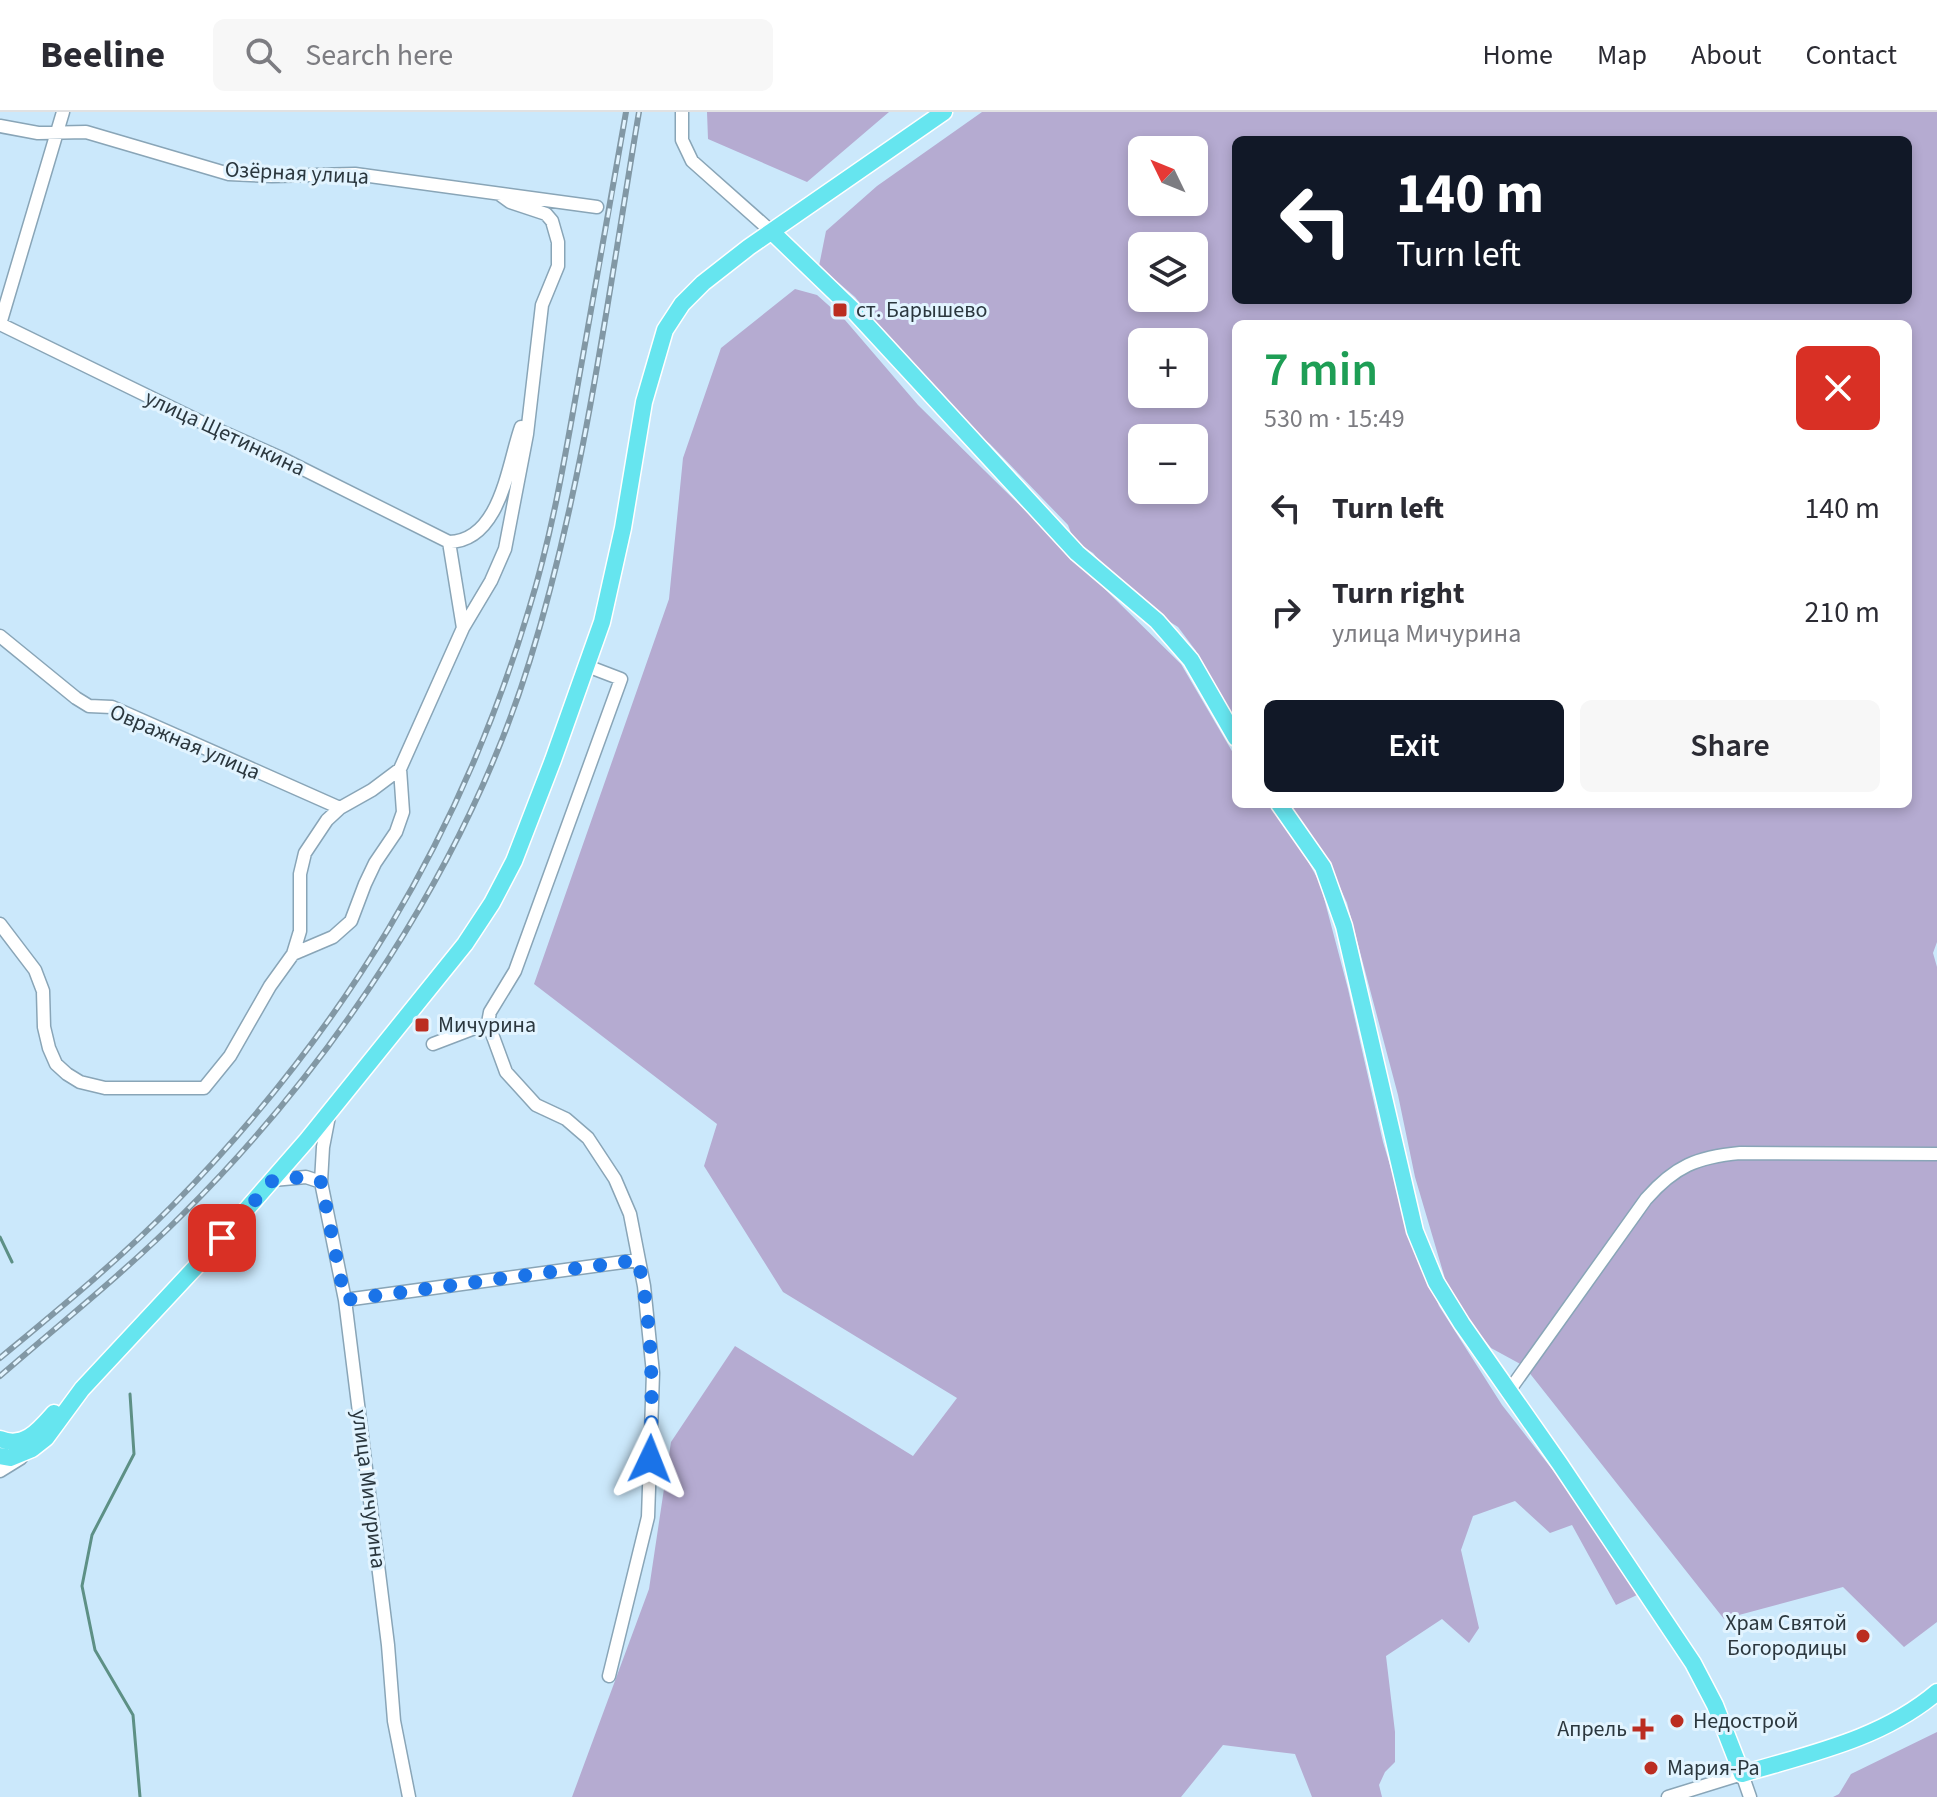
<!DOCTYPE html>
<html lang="en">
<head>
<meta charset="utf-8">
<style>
  :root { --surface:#fff; --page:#f7f7f7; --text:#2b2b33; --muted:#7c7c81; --line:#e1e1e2; --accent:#111827 }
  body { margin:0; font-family:"Source Sans 3",sans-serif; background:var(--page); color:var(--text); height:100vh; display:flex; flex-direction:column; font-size:30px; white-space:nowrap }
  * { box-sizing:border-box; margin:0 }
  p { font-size:26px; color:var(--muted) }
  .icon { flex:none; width:44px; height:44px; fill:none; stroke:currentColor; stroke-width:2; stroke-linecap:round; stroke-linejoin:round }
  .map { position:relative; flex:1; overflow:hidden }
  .panel { position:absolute; left:1232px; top:208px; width:680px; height:488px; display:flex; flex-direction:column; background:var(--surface); border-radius:12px; box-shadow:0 4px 12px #0003 }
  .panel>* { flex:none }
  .top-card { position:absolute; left:1232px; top:24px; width:680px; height:168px; border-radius:12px; box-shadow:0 4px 12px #0003; background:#111827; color:#fff; overflow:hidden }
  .needle { width:52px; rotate:313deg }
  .controls { position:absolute; left:1128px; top:24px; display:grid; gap:16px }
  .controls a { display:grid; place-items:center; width:80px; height:80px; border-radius:12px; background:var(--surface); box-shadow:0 4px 12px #0003; font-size:40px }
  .pin { position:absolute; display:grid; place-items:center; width:68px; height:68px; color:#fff; margin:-34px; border-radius:16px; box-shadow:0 4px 12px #0006 }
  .me { position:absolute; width:88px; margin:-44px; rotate:2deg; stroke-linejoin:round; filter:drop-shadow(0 0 6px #0008) }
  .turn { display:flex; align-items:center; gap:28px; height:168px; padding:0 32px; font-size:36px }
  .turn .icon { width:104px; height:104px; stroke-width:2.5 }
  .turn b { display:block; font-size:56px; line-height:68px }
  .round { display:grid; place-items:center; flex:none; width:84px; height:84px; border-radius:12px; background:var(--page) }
  .headline { display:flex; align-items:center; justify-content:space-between; height:136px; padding:0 32px }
  h1 { font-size:48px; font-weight:600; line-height:60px; color:#1e9e55 }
  .cta { display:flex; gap:16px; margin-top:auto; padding:16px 32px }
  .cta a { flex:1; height:92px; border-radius:12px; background:var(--accent); color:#fff; font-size:32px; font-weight:600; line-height:92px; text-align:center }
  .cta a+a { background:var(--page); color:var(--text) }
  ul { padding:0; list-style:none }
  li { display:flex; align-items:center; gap:24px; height:104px; padding:0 32px }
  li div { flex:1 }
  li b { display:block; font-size:30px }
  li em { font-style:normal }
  header { display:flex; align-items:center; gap:48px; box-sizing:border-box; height:112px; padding:0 40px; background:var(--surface); border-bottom:2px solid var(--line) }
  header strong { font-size:38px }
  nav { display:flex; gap:44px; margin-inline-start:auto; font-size:28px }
  .search { width:560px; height:72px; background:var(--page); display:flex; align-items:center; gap:20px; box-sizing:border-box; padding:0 28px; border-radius:12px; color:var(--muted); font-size:30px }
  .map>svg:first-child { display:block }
</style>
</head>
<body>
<header>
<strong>Beeline</strong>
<div class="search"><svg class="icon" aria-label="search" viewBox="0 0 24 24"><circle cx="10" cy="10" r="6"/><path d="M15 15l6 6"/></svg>Search here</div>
<nav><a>Home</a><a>Map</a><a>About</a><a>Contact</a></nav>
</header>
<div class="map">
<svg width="1937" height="1685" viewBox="0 0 1937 1685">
  <rect width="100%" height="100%" fill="#cbe8fb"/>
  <path fill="#b5abd1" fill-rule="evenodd" d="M707,0H889L807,70L708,27Z
    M982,0H1937V830L1933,841L1937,855V1510L1904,1535L1843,1475L1724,1507L1524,1254L1491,1236L1467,1206L1446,1170L1415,1065L1398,983L1347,791L1329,751L1287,692H1908V212H1236V613L1201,557L1196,539L1178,515L1159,503L1143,485L1108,459L1093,441L1074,429L1068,413L990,332L960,309L942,281L892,230L855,185L819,154L826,119L877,74ZM1236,28H1908V188H1236ZM1142,38H1194V90H1142ZM1142,134H1194V186H1142ZM1142,230H1194V282H1142ZM1142,326H1194V378H1142Z
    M795,177L817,183L845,208L918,293L1181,552L1236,646V692H1269L1296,728L1320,771L1348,877L1383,1030L1409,1116L1439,1194L1502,1293L1566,1375L1637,1483L1616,1493L1572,1413L1550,1421L1515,1389L1473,1404L1461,1438L1479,1516L1469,1531L1442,1507L1386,1544L1395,1620V1650L1385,1660L1379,1673L1382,1685H1312L1295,1642L1223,1633L1181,1685H572L649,1477L671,1330L735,1234L913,1344L957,1286L783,1180L704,1054L717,1012L534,872L669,487L683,346L721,236Z
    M1937,1620V1685H1833L1839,1682L1851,1662Z"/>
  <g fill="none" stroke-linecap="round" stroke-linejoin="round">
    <path stroke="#5d9085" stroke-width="3" d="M0,1125L12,1150
      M130,1282L134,1342L92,1423L82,1474L95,1538L133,1603L140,1685"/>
    <defs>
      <path id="minor" d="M682,0V28L692,49L772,120
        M0,14L38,21L86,20L229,62L272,64L355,62L597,95
        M0,212L207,313L279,345L449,430C501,429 508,351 521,315
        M0,212L63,0
        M449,430L463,516
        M0,524L76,586L89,594L112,595L340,696
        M0,812L35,858L43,879L44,915L49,936L56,952L67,962L80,970L105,976H204L230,944L270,874L293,842L300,819V762L305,741L327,708L340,696L372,678L400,657L463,516L491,469L505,437L527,322L542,193L558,154V130L552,109L546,102L510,90L499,82
        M293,842L333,825L351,809L365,772L375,751L396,720L403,700L400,657
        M488,911L490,900L515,859L621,567L587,554
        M433,932L488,911L506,960L536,993L566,1007L588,1026L615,1067L630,1102L644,1174L653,1261L648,1405L609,1564
        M329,1004L323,1035L321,1070L345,1188L388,1533L394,1609L409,1685
        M273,1068L306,1065L321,1070
        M345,1188L638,1148
        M1509,1279L1646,1087C1675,1054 1697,1045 1740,1041L1937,1042
        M0,1359L21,1346
        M1668,1685L1742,1662L1750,1685"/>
      <path id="major" d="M772,120L851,196L1077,441L1157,509L1191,548L1236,626
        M1279,692L1323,755L1344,814L1415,1119L1436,1170L1462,1212L1560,1352L1693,1551L1715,1593L1742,1662C1809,1642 1882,1627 1937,1580
        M0,1327C24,1337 39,1318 54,1301
        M0,1344L10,1346L32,1337L46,1326L82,1277L205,1145L307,1028L465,832L492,791L514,749L553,648L602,510L623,416L644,290L665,218L682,192L703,171L749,135L944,0"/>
    </defs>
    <use href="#minor" stroke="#89a5b7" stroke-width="15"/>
    <use href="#major" stroke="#fff" stroke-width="19"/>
    <use href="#minor" stroke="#fff" stroke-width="12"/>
    <use href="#major" stroke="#66e5ef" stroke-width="16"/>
    <defs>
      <path id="rail" d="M0,1246C59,1197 119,1148 173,1093C342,921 460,727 529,497C554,416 567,333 582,249C597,166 612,83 626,0
        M0,1264C61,1211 125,1160 182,1103C333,953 467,753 530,548C585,370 608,183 639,0"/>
    </defs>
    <use href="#rail" stroke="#8298a5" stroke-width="6"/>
    <use href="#rail" stroke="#e2f4ff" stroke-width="3" stroke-dasharray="9" stroke-linecap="butt"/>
  </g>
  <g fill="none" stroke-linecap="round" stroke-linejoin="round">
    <path stroke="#1a73e8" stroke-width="14" stroke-dasharray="0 25.2" d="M222,1126L273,1068L306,1065L321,1070L345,1188L638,1148C653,1215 653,1279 650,1347"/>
  </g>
  <g fill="#bb2d21" stroke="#e2f4ff" stroke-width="3">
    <rect x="832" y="190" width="16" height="16" rx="4"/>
    <rect x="414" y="905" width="16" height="16" rx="4"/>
    <circle cx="1863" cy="1524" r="8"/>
    <circle cx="1677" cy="1609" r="8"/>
    <path d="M1639 1605h8v8h8v8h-8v8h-8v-8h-8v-8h8z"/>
    <circle cx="1651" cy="1656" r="8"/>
  </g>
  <g text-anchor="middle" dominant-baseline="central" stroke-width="6" stroke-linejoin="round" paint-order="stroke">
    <g font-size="22" fill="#2b373e" stroke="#e2f4ff">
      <text transform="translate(297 61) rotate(3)">Озёрная улица</text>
      <text transform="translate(225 321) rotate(25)">улица Щетинкина</text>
      <text transform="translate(185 630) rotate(23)">Овражная улица</text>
      <text transform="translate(369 1377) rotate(83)">улица Мичурина</text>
    </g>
    <g font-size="22" fill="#2b373e" stroke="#e2f4ff" text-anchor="start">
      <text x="856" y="198">ст. Барышево</text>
      <text x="438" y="913">Мичурина</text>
      <text x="1847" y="1511" text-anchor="end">Храм Святой<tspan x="1847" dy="25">Богородицы</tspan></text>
      <text x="1693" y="1609">Недострой</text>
      <text x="1627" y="1617" text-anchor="end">Апрель</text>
      <text x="1667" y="1656">Мария-Ра</text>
    </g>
  </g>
</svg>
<div class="controls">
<a><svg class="needle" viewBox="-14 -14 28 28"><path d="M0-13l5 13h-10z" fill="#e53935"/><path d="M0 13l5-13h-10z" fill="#7c7c81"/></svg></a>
<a><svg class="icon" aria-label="layers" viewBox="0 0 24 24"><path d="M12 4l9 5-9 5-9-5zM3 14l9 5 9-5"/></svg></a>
<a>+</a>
<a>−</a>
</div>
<div class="pin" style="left:222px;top:1126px;background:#d93025"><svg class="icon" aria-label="arrive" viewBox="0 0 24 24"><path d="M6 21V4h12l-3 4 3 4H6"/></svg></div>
<svg class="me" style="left:650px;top:1347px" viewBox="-20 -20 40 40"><path d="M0-17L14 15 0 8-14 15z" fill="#1a73e8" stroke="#fff" stroke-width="4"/></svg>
<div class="top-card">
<div class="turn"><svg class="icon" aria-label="left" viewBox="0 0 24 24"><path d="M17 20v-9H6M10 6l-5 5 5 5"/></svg><div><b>140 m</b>Turn left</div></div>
</div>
<section class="panel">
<div class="headline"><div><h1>7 min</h1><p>530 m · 15:49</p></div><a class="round" style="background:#d93025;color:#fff"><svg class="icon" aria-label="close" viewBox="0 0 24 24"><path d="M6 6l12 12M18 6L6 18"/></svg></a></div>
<ul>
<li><svg class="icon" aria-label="left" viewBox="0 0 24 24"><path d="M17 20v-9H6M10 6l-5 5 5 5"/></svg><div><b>Turn left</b></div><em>140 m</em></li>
<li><svg class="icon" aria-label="right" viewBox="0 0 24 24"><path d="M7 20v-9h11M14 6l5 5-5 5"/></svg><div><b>Turn right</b><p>улица Мичурина</p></div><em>210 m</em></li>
</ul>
<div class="cta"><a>Exit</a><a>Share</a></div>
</section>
</div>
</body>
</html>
